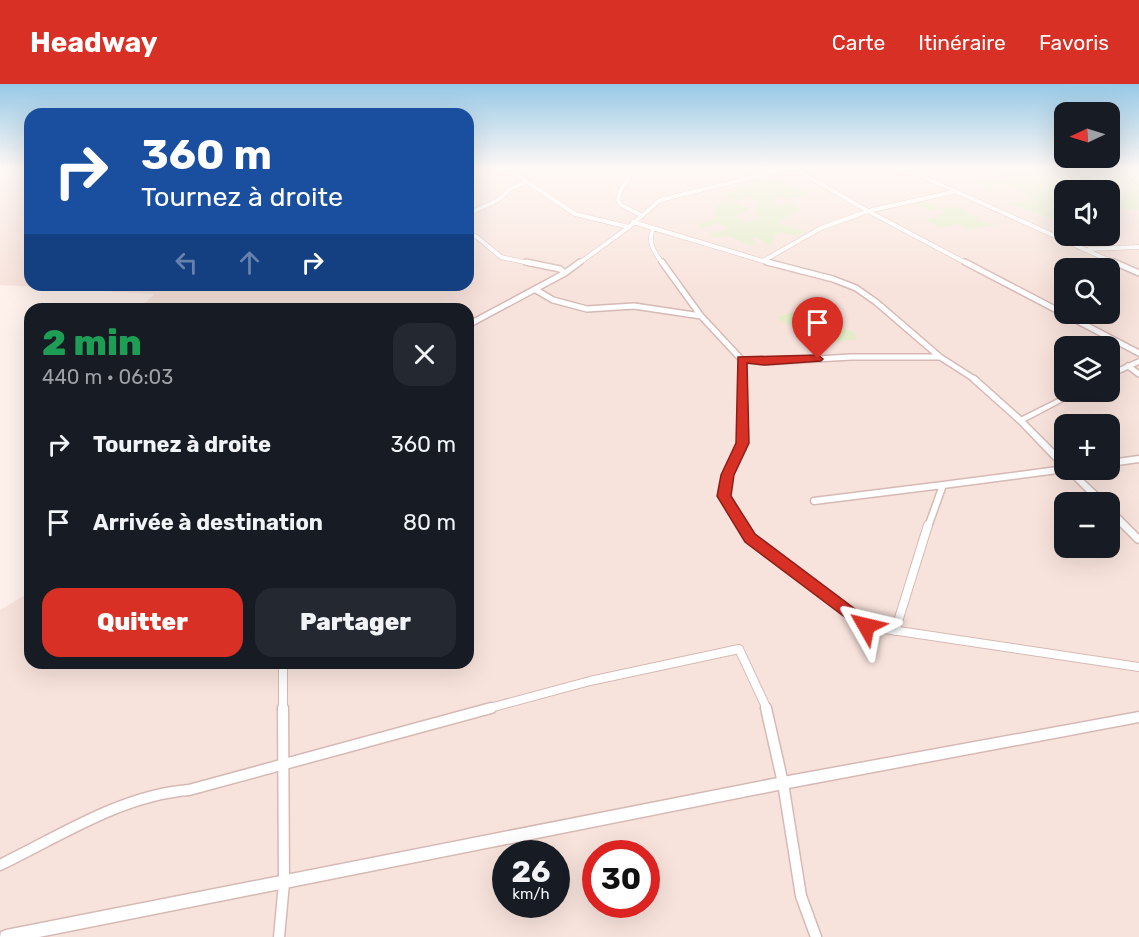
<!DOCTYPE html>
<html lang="fr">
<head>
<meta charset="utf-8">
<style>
  :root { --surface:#171b24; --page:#242831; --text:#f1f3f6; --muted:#9ea1a6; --accent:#d93025 }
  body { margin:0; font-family:Rubik,sans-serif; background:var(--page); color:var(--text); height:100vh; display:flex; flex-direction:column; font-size:22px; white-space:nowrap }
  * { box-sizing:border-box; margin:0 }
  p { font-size:20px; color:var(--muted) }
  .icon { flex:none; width:33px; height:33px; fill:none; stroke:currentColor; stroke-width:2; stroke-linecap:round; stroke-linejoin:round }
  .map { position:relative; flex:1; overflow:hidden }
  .details { position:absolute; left:24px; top:219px; width:450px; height:366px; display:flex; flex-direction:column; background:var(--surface); border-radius:18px; box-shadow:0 6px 24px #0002 }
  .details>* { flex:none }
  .hud { position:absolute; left:24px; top:24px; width:450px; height:183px; border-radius:18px; box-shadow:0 6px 24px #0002; background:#1a4fa0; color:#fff; overflow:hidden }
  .needle { width:39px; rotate:266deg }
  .controls { position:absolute; left:1054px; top:18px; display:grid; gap:12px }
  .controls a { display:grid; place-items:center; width:66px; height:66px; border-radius:12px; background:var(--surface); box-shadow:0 6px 24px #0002; font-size:30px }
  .speed { position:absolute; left:492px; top:756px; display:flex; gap:12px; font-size:30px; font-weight:700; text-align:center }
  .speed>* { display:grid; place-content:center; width:78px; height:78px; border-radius:50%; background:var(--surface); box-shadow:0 6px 24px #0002; line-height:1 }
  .speed small { font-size:15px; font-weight:400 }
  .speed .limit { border:9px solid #d22; background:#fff; color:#111 }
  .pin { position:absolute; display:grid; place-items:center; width:51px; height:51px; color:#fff; margin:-62px -26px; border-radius:50% 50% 50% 0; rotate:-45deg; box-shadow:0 0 6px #0007 }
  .pin .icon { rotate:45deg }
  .me { position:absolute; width:66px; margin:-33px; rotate:307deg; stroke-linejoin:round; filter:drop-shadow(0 0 4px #0008) }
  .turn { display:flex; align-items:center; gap:21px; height:126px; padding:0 18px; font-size:27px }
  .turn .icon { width:78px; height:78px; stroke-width:2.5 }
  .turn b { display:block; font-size:42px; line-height:51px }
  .lanes { display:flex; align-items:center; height:57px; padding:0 18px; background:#0003; justify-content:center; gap:30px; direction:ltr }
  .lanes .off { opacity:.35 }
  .round { display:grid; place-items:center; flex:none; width:63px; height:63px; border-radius:18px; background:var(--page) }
  .summary { display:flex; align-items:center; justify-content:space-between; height:102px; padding:0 18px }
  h1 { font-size:36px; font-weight:800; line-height:45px; color:#1e9e55 }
  .primary-button { display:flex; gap:12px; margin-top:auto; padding:12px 18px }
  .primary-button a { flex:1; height:69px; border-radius:18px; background:var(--accent); color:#fff; font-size:24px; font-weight:800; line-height:69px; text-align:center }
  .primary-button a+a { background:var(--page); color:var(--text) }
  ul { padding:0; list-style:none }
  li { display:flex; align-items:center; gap:18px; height:78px; padding:0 18px }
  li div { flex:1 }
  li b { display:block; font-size:22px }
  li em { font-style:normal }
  header { display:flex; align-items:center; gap:36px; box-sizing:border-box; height:84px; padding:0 30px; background:var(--accent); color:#fff }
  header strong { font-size:28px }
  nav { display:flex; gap:33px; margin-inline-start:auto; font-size:21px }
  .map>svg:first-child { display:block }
</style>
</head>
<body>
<header>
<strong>Headway</strong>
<nav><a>Carte</a><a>Itinéraire</a><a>Favoris</a></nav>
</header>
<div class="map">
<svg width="1139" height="853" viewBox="0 0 1139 853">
  <rect width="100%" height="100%" fill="#fef1eb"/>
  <path fill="#f8e3dc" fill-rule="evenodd" d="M0,85H30V201H468V85H1139V853H0V526L25,511L30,509V579H468V225H137L155,210L0,201ZM1065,106H1110V152H1065ZM1065,184H1110V230H1065ZM1065,262H1110V308H1065ZM1065,340H1110V386H1065ZM1065,418H1110V464H1065ZM506,770H556V820H506ZM596,770H646V820H596Z"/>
  <path fill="#e2edc8" d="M991,85H1139V126L1117,123L1110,125V106H1065V137L1060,138L1008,119L1030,117L1020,104L988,99L991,107L982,105L983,101L976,99L975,96L988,94L1011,97Z
    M757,96L789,98L795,104L809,109L788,116L781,113L772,116L779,122L790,119L801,125L778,138C790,146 794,142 805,148L796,152L780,148L774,152L775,156L770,162L755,153H751L757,160L751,162L729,152L715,154L709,150L728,145L720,139L702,144L699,140L717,134L712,129L724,115L751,125L736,132L747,139L760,134L755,123L759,119L751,113L736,117L723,110L740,106L737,102L744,100L751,104L757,102L749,98Z
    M924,117L939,124L957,123L966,127V129L980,134L977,136L997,141L967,145L957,140L942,144L924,135L938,133L946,128L939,124L931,127L913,120Z
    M793,228H827L832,241L854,248L857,255L822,259C807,248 792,243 777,234Z"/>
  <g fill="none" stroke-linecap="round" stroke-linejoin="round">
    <defs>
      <path id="minor-far4" d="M508,85L575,130L629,143
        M635,85L620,107L618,116L621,121L641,131
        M795,85L868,127L968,180
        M906,85L1117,180
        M468,130L498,116L512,104L526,98
        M633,138L773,180
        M653,145C647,159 655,169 663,180
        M468,150L477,153L501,173L533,180
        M1089,165L1139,163
        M763,177L821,144L868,127L953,108
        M578,180L629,143L660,116L786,85"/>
      <path id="minor-far3" d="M526,178L560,185L565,189
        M662,178L701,232L742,276V296
        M767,178L833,195L856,204L876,218L940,273L976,296
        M965,178L1139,269
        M1114,178L1139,189
        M536,206L553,216L587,225L634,222L701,232
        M468,241L565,189L580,178
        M742,276L765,278L851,273H940
        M1128,282L1139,290"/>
      <path id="minor-far2" d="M974,295L1020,336
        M1110,379L1139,375
        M814,417L943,401
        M742,443L724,412C724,389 740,377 743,358C746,338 742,315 742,295
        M928,443L943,401L1065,385"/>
      <path id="minor-far1" d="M741,441L760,462L865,542L1139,583
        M895,547L928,441
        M283,579V625
        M486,625L590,597L739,565L767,625"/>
      <path id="minor" d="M766,624L783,699L801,812L816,853
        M0,781C60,752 122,711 189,706L491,624
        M279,853L284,799L283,624"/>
      <path id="tertiary" d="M1139,275V280L1110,293V288Z
        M1072,308H1080L1025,337L1065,377V385L1062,384L1016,336Z
        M1065,386H1073L1105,416L1106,418H1097Z
        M1110,424L1113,425L1139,451V459L1136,458L1110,432Z
        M1139,628V638L783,705L39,853H0L1,848L6,846L783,693Z"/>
    </defs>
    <use href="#minor-far4" stroke="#d6b9b5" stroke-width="5"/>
    <use href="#minor-far3" stroke="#d6b9b5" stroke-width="8"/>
    <use href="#minor-far2" stroke="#d6b9b5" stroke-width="9"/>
    <use href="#minor-far1" stroke="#d6b9b5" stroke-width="10"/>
    <use href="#minor" stroke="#d6b9b5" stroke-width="13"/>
    <use href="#tertiary" stroke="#d6b9b5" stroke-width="3"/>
    <use href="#minor-far4" stroke="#fff" stroke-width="4"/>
    <use href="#minor-far3" stroke="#fff" stroke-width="5"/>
    <use href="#minor-far2" stroke="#fff" stroke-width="6"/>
    <use href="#minor-far1" stroke="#fff" stroke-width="8"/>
    <use href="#minor" stroke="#fff" stroke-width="10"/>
    <use href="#tertiary" fill="#fff" fill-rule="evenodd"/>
  </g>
  <linearGradient id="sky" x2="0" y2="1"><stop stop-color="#97c9e6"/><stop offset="0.41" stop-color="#fff9f6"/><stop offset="1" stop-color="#fff9f6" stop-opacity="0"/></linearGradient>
  <rect width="1139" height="205" fill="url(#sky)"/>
  <path fill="#d93025" stroke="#8d1f18" stroke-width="1.5" d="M818,271L823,275L821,277L765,281L747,279L749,359L734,391L731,412L755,450L871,537L873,542L871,547L866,549L745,458L717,412L721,391L736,359L738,273Z"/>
</svg>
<div class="controls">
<a><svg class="needle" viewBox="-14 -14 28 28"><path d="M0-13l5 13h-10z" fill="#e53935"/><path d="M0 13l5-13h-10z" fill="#9ea1a6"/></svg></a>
<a><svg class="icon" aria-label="sound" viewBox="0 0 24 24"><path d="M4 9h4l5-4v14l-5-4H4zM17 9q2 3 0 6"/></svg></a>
<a><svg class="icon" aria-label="search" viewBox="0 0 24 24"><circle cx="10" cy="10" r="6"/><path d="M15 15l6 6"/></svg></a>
<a><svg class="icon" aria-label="layers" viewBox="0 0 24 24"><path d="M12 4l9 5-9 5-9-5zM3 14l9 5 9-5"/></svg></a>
<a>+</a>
<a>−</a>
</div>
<div class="speed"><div>26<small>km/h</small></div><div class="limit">30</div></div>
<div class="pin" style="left:818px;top:275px;background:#d93025"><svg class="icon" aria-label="arrive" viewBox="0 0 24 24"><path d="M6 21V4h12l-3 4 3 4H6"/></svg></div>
<svg class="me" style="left:866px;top:542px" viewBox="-20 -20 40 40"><path d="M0-17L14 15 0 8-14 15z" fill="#d93025" stroke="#fff" stroke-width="4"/></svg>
<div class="hud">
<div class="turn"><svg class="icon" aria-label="right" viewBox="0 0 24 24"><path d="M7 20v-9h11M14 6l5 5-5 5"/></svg><div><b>360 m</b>Tournez à droite</div></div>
<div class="lanes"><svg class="icon off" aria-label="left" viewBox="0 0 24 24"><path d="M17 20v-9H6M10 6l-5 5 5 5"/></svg><svg class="icon off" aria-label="ahead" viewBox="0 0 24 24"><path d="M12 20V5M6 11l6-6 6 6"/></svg><svg class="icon" aria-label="right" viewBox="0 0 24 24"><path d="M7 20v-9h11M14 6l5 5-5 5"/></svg></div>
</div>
<section class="details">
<div class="summary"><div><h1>2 min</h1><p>440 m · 06:03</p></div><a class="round"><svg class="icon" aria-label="close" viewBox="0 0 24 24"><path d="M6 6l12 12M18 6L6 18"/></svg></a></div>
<ul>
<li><svg class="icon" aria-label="right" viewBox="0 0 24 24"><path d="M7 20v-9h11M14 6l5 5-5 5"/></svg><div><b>Tournez à droite</b></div><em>360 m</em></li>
<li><svg class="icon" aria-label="arrive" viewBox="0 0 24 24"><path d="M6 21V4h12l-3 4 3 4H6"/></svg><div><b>Arrivée à destination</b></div><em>80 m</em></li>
</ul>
<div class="primary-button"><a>Quitter</a><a>Partager</a></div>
</section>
</div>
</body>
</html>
